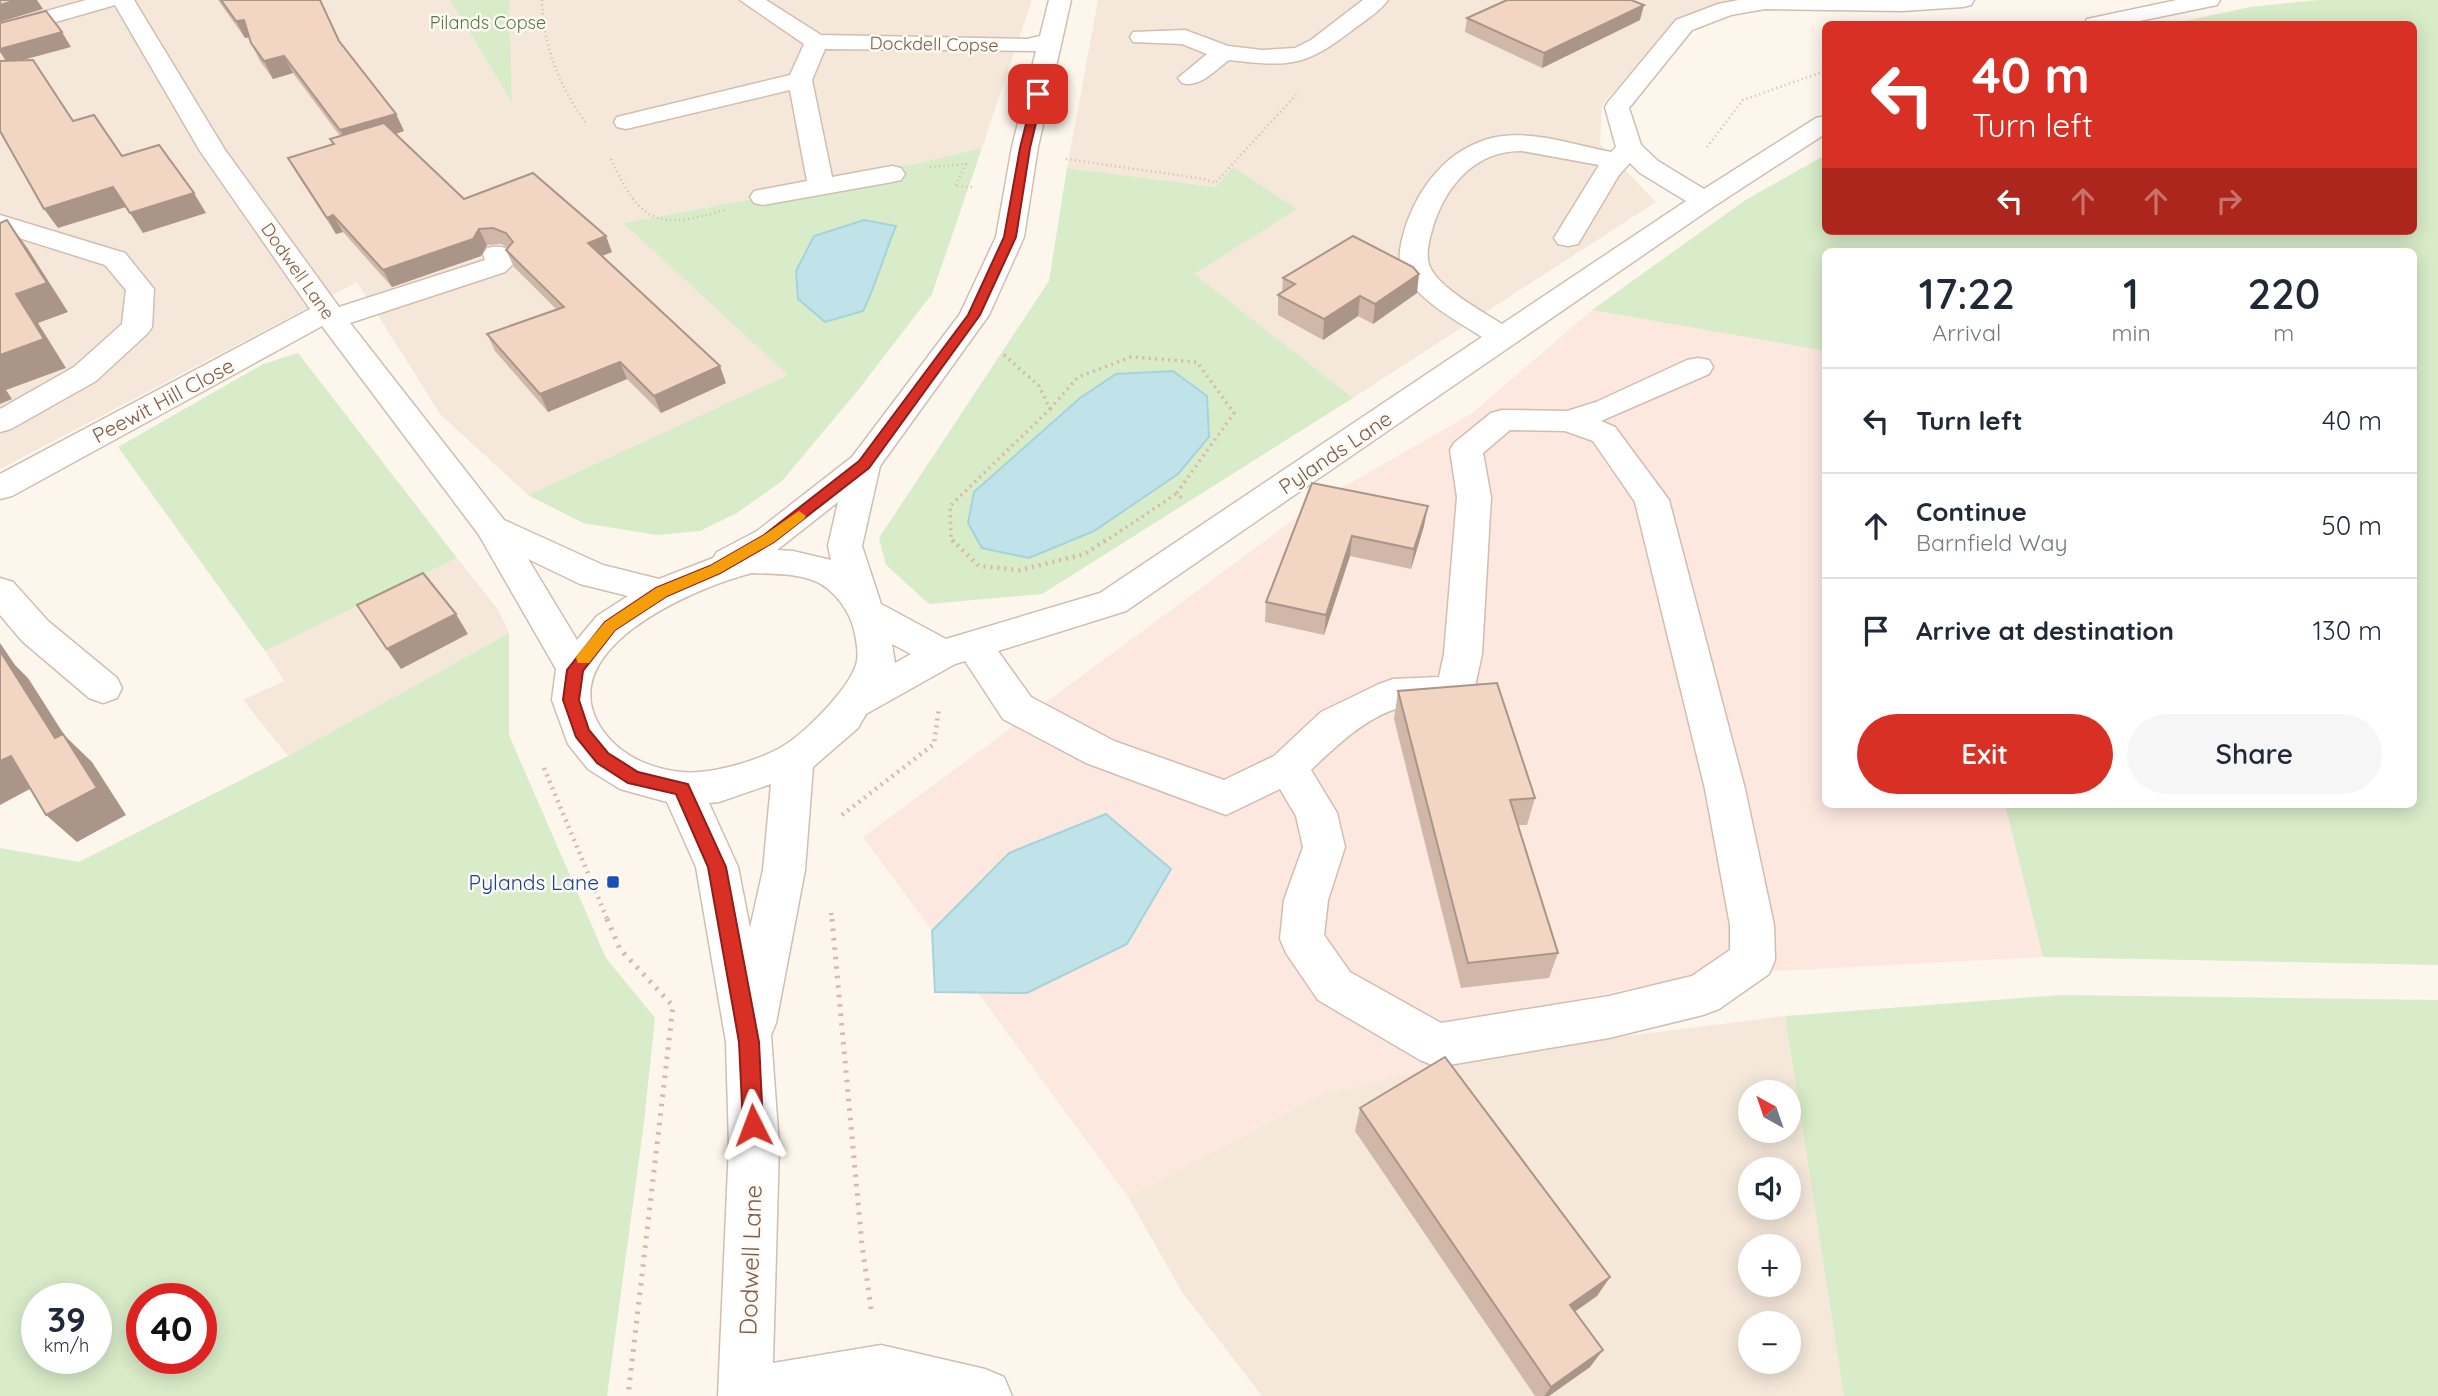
<!DOCTYPE html>
<html lang="en">
<head>
<meta charset="utf-8">
<style>
  :root { --surface:#fff; --page:#f6f6f7; --text:#1f2937; --muted:#747a83; --line:#e0e1e3; --accent:#d93025 }
  body { margin:0; font-family:Quicksand,sans-serif; background:var(--page); color:var(--text); height:100vh; display:flex; flex-direction:column; font-size:26px; white-space:nowrap }
  * { box-sizing:border-box; margin:0 }
  p { font-size:23px; color:var(--muted) }
  .icon { flex:none; width:38px; height:38px; fill:none; stroke:currentColor; stroke-width:2; stroke-linecap:round; stroke-linejoin:round }
  .map { position:relative; flex:1; overflow:hidden }
  .side { position:absolute; left:1822px; top:248px; width:595px; height:560px; display:flex; flex-direction:column; background:var(--surface); border-radius:10px; box-shadow:0 4px 18px #0003 }
  .side>* { flex:none }
  .banner { position:absolute; left:1822px; top:21px; width:595px; height:214px; border-radius:10px; box-shadow:0 4px 18px #0003; background:#d93025; color:#fff; overflow:hidden }
  .needle { width:46px; rotate:320deg }
  .fabs { position:absolute; left:1738px; top:1080px; display:grid; gap:14px }
  .fabs a { display:grid; place-items:center; width:63px; height:63px; border-radius:50%; background:var(--surface); box-shadow:0 4px 18px #0003; font-size:35px }
  .speed { position:absolute; left:21px; top:1283px; display:flex; gap:14px; font-size:35px; font-weight:700; text-align:center }
  .speed>* { display:grid; place-content:center; width:91px; height:91px; border-radius:50%; background:var(--surface); box-shadow:0 4px 18px #0003; line-height:1 }
  .speed small { font-size:18px; font-weight:400 }
  .speed .limit { border:10px solid #d22; background:#fff; color:#111 }
  .pin { position:absolute; display:grid; place-items:center; width:60px; height:60px; color:#fff; margin:-30px; border-radius:14px; box-shadow:0 4px 10px #0006 }
  .me { position:absolute; width:77px; margin:-38px; rotate:357deg; stroke-linejoin:round; filter:drop-shadow(0 0 5px #0008) }
  .turn { display:flex; align-items:center; gap:24px; height:147px; padding:0 35px; font-size:32px }
  .turn .icon { width:91px; height:91px; stroke-width:2.5 }
  .turn b { display:block; font-size:49px; line-height:60px }
  .lanes { display:flex; align-items:center; height:66px; padding:0 35px; background:#0003; justify-content:center; gap:35px; direction:ltr }
  .lanes .off { opacity:.35 }
  .eta { display:flex; justify-content:space-evenly; align-items:center; height:119px; text-align:center }
  .eta b { font-size:42px; font-weight:600; line-height:49px }
  .primary-button { display:flex; gap:14px; margin-top:auto; padding:14px 35px }
  .primary-button a { flex:1; height:80px; border-radius:42px; background:var(--accent); color:#fff; font-size:28px; font-weight:600; line-height:80px; text-align:center }
  .primary-button a+a { background:var(--page); color:var(--text) }
  ul { padding:0; list-style:none }
  li { display:flex; align-items:center; gap:21px; height:105px; padding:0 35px; border-top:2px solid var(--line) }
  li div { flex:1 }
  li b { display:block; font-size:26px }
  li em { font-style:normal }
  .map>svg:first-child { display:block }
</style>
</head>
<body>
<div class="map">
<svg width="2438" height="1396" viewBox="0 0 2438 1396">
  <rect width="100%" height="100%" fill="#fdf6ec"/>
  <path fill="#f5e8da" fill-rule="evenodd" d="M0,0H450L511,102L509,0H1032L982,148L821,186L623,223L788,375L528,495L440,414L357,282L0,469Z
    M1098,0H1745L1721,3L1676,20L1602,105L1600,144L1656,202L1353,398L1193,274L1296,208L1216,187L1067,168Z
    M457,558L499,611L509,633L288,756L243,700L284,681L265,651Z
    M1785,1016L1844,1396H1262L1182,1292L1128,1197L1322,1094L1507,1051ZM1750,1092H1788V1130H1750ZM1750,1169H1788V1208H1750ZM1750,1246H1788V1284H1750ZM1750,1323H1788V1362H1750Z"/>
  <path fill="#fde8e0" d="M1592,310L1825,351V805H2005L2043,957L1700,975L1498,1015L1507,1051L1322,1094L1128,1197L863,837L1319,501L1471,414Z"/>
  <path fill="#d8ecc9" fill-rule="evenodd" d="M450,0H509L512,103Z
    M2318,0H2438V965L2043,957L2005,805H2413V252H1825V351L1592,310L1744,201L1825,155V231H2413V24H2171L2250,7Z
    M982,148L932,294L859,389L782,481L737,513L700,531L657,535L583,523L528,495L788,375L623,223L821,186Z
    M1233,167L1297,209L1194,274L1353,398L1042,594L929,604L886,565L879,538L1049,281L1067,168L1216,187Z
    M298,353L457,558L265,651L118,447L263,364Z
    M509,633V735L606,958L655,1018L644,1122L607,1396H0V848L79,862L288,756ZM37,1298H96V1358H37ZM201,1298V1358H142V1298Z
    M2061,995L2438,1000V1396H1844L1785,1016Z"/>
  <path fill="#bfe3e8" stroke="#a5d3da" stroke-width="2" d="M864,220L896,226C884,254 877,283 863,311L825,322L798,299L796,271L814,236Z
    M1173,371L1207,396L1209,437L1178,474L1094,531L1029,558L982,548L968,523L974,492L1080,398L1116,374Z
    M1106,814L1171,869L1127,944L1027,993L935,992L932,931L1009,853Z"/>
  <g fill="none" stroke-linecap="round" stroke-linejoin="round">
    <defs>
      <path id="minor" d="M86,0H134L225,150L339,307L485,260L483,254L487,248C501,245 510,247 518,259L505,272L350,323L504,520L603,565L659,579L713,558L717,552L757,531L852,457L960,314L996,237L1012,147L1036,51L825,49L812,80L832,177L892,166L901,168L905,174L901,180L892,182L763,205L754,203L750,197L754,191L807,181L790,90L626,129L617,127L614,122L617,117L790,75L804,44L740,0H766L821,35L1027,39L1040,36L1049,0H1071L1038,147L1024,237L989,315L880,466L862,546L881,604L946,639L1100,593L1482,337C1454,319 1417,300 1402,269C1397,258 1401,243 1404,232C1417,188 1448,147 1496,137C1533,130 1575,145 1611,152L1616,147L1605,107L1608,102L1676,20L1718,4L1739,0H1974L1971,5L1963,7L1902,11L1765,9L1731,15L1692,30L1629,108L1641,145L1658,161L1704,189L1816,118L1825,116V134L1713,207L1126,611L998,651L1031,697L1114,741L1224,780L1274,756L1321,712L1379,684L1393,679L1439,677L1444,654L1457,497L1450,450L1454,443L1491,413L1502,410L1567,411L1596,402L1687,360L1698,358L1709,360L1713,367L1709,374L1601,421L1615,427L1669,500L1745,789L1774,925L1775,960L1769,974L1719,1009L1703,1015L1609,1038L1437,1067L1420,1060L1318,1000L1286,953L1280,939L1284,900L1303,847L1296,816L1280,789L1226,815L1086,763L1003,719L965,661L955,664L866,714L858,728L813,767L805,870L776,1023L771,1035L779,1145L773,1363L881,1345L985,1369L1004,1377L1012,1396H718L729,1145L726,1042L696,867L667,802L620,789L588,769L568,744L552,700L556,669L479,535L322,326L12,496L0,499V474L310,309L200,151L115,5L0,38V24ZM1522,151L1599,165L1554,238L1558,244L1568,246L1578,244L1619,175L1630,163L1640,173L1686,201L1502,324C1482,311 1440,289 1430,267C1425,256 1429,241 1432,230C1444,188 1474,150 1522,151ZM1510,430L1565,431L1593,441L1635,502L1705,789L1730,925V950L1692,976L1609,996L1441,1023L1350,972L1324,935L1328,900L1345,847L1337,813L1311,770C1335,747 1366,717 1399,708C1422,703 1446,709 1469,701L1474,691L1482,654L1491,497L1483,453ZM838,502L828,546L831,560L793,551L777,550ZM528,559L580,584L628,596L597,616L577,640ZM752,573C773,574 795,573 815,581C830,587 844,604 850,618C855,629 860,654 856,665C848,690 802,737 778,749C754,762 708,775 681,772C653,769 625,758 607,736C540,654 692,588 752,573ZM892,644L911,654L895,663ZM771,784L763,870L750,928L738,867L709,803L719,802Z
        M1363,0H1388C1380,11 1366,20 1355,28C1305,67 1291,67 1229,60C1214,71 1200,88 1182,83L1178,78L1207,54L1182,44L1133,42L1130,37L1133,32L1185,30L1228,46L1262,50L1295,48L1311,40Z
        M2177,0H2220L2217,5L2125,24H2084L2087,19Z
        M0,215L125,253L154,289L152,327L148,333L96,381L11,429L0,432V409L74,367L122,324L126,290L105,265L0,232Z
        M0,578L13,582L48,621L117,678L122,688L117,698L103,703L89,698L22,641L0,615Z"/>
    </defs>
    <use href="#minor" stroke="#d1beb0" stroke-width="3"/>
    <path stroke="#d9b8a5" stroke-width="2.5" stroke-dasharray="1 3.5" stroke-linecap="butt" d="M542,0C542,43 560,88 586,123
      M2043,24L2054,22
      M1707,147L1743,100L1825,71
      M611,159C641,224 657,230 725,210
      M1066,159L1204,179L1215,183L1296,95
      M930,167L966,164L955,186L973,187"/>
    <path stroke="#d9b8a5" stroke-width="3.5" stroke-dasharray="2 4.5" stroke-linecap="butt" d="M1050,409L1078,377L1131,357L1197,362L1234,413L1176,494
      M954,542L951,539L950,506L1050,409L1039,386L1002,353
      M1104,542L1176,494L1184,499"/>
    <path stroke="#d9b8a5" stroke-width="4.5" stroke-dasharray="2 5" stroke-linecap="butt" d="M952,540L979,566L1020,570L1085,554L1106,540
      M544,768L608,921
      M842,815L934,744L939,708
      M831,913L832,921"/>
    <path stroke="#d9b8a5" stroke-width="5" stroke-dasharray="2.5 7" stroke-linecap="butt" d="M607,919L620,949L673,1006L628,1396
      M832,919L862,1245L872,1315"/>
    <use href="#minor" fill="#fff" fill-rule="evenodd"/>
  </g>
  <path fill="#d1b7a8" d="M218,0H320L340,43L396,114L404,131L396,134L464,199L612,252L602,256L726,383L661,413L627,379L548,412L495,351L487,334L557,310L514,267L506,250L509,248L501,244L487,245L481,256L392,287L343,232L336,234L297,174L288,158L333,145L330,139L340,136L293,73L273,79L260,61L251,43L249,37L245,38Z
    M1467,18L1640,20L1542,68L1465,32Z
    M1283,278L1417,293L1373,324L1358,316L1323,340L1278,315V295L1282,293Z
    M1312,483L1424,526L1411,569L1350,556L1324,635L1265,622L1266,602Z
    M1398,691L1535,798L1527,825H1518L1558,953L1549,978L1461,988L1394,719Z
    M1360,1108L1610,1277L1597,1296L1575,1311L1590,1367L1549,1396H1535L1355,1131Z"/>
  <path fill="#aa9588" d="M17,0H37L43,9L0,22V5Z
    M1644,5L1640,20L1542,68L1544,53Z
    M244,20L253,37L245,38L236,21Z
    M62,32L71,47L8,64L0,52V49Z
    M284,56L293,73L273,79L264,61Z
    M396,114L404,131L349,148L340,130Z
    M113,187L126,207L58,228L44,209Z
    M194,193L206,213L143,233L130,213Z
    M333,215L343,232L336,234L327,218Z
    M7,220L28,249L68,312L38,323L66,368L6,390L12,399L0,404V355L16,294Z
    M479,229L487,245L481,256L392,287L383,270Z
    M606,236L612,252L594,259L588,243Z
    M1419,274L1417,293L1373,324L1375,304Z
    M1360,296L1358,316L1323,340L1324,319Z
    M620,362L627,379L548,412L540,394Z
    M720,366L726,383L661,413L654,396Z
    M1428,506L1424,526L1411,569L1414,549Z
    M1352,536L1350,556L1324,635L1326,615Z
    M456,614L468,634L401,669L387,649Z
    M0,643L15,665L28,678L65,736L92,762L126,815L77,842L46,815L55,738L0,656Z
    M11,756L41,783L0,805V761Z
    M1610,1277L1597,1296L1559,1323L1570,1305Z
    M1603,1350L1590,1367L1549,1396H1544L1551,1387Z"/>
  <path fill="#f3d5c3" stroke="#aa9588" stroke-width="2" d="M0,0H17L0,5Z
    M221,0H320L339,41L396,114L340,130L284,56L264,61L251,43L244,20L236,21Z
    M1507,0H1631L1644,5L1544,53L1467,18Z
    M46,11L62,32L0,49V23Z
    M33,60L73,121L94,115L122,156L159,145L194,193L130,213L113,187L44,209L0,131V61Z
    M384,123L464,199L533,173L606,236L588,243L720,366L654,396L620,362L540,394L487,334L564,307L506,250L513,242L506,233L493,228L479,229L473,239L383,270L333,215L327,218L288,158L334,144L330,139Z
    M7,220L47,283L16,294L44,339L0,355V223Z
    M1353,236L1413,267L1419,274L1375,304L1360,296L1324,319L1278,295L1295,284L1283,278Z
    M1312,483L1428,506L1414,549L1352,536L1326,615L1266,602Z
    M423,573L456,614L387,649L357,605Z
    M0,651L55,738L63,734L97,788L46,815L11,756L0,761Z
    M1497,683L1535,798L1510,800L1558,953L1468,963L1398,691Z
    M1445,1057L1610,1277L1570,1305L1603,1350L1551,1387L1360,1108Z"/>
  <path fill="#d93025" stroke="#8d1f18" stroke-width="2" d="M1034,92L1043,94L1030,148L1016,237L980,315L869,468L774,542L720,573L667,596L615,630L583,671L579,700L589,730L608,753L638,772L688,784L726,867L759,1042L763,1125L760,1132L753,1135L746,1132L743,1125L739,1042L708,867L676,794L628,783L597,763L576,737L563,700L567,670L605,622L656,588L710,566L764,535L859,461L968,315L1004,237L1020,148Z"/>
  <path fill="#f59e0b" d="M799,511L806,516L804,519L774,542L720,573L667,596L615,630L589,663H578L576,658L578,654L605,622L656,588L710,566L764,535Z"/>
  <rect fill="#1a4fb4" stroke="#fffaf3" stroke-width="2.5" x="606" y="875" width="14" height="14" rx="3.5"/>
  <g text-anchor="middle" dominant-baseline="central" stroke-width="5" stroke-linejoin="round" paint-order="stroke">
    <g font-size="18" fill="#537a41" stroke="#fffaf3">
      <text x="488" y="22">Pilands Copse</text>
    </g>
    <g font-size="18" fill="#7a5c4d" stroke="#fffaf3">
      <text transform="translate(934 44) rotate(1)">Dockdell Copse</text>
      <text transform="translate(298 271) rotate(55)">Dodwell Lane</text>
    </g>
    <g font-size="21" fill="#7a5c4d" stroke="#fffaf3">
      <text transform="translate(163 400) rotate(-28)">Peewit Hill Close</text>
      <text transform="translate(1335 452) rotate(-34)">Pylands Lane</text>
    </g>
    <g font-size="21" fill="#164399" stroke="#fffaf3" text-anchor="end">
      <text x="599" y="882">Pylands Lane</text>
    </g>
    <g font-size="24" fill="#7a5c4d" stroke="#fffaf3">
      <text transform="translate(750 1260) rotate(-88)">Dodwell Lane</text>
    </g>
  </g>
</svg>
<div class="fabs">
<a><svg class="needle" viewBox="-14 -14 28 28"><path d="M0-13l5 13h-10z" fill="#e53935"/><path d="M0 13l5-13h-10z" fill="#747a83"/></svg></a>
<a><svg class="icon" aria-label="sound" viewBox="0 0 24 24"><path d="M4 9h4l5-4v14l-5-4H4zM17 9q2 3 0 6"/></svg></a>
<a>+</a>
<a>−</a>
</div>
<div class="speed"><div>39<small>km/h</small></div><div class="limit">40</div></div>
<div class="pin" style="left:1038px;top:94px;background:#d93025"><svg class="icon" aria-label="arrive" viewBox="0 0 24 24"><path d="M6 21V4h12l-3 4 3 4H6"/></svg></div>
<svg class="me" style="left:753px;top:1125px" viewBox="-20 -20 40 40"><path d="M0-17L14 15 0 8-14 15z" fill="#d93025" stroke="#fff" stroke-width="4"/></svg>
<div class="banner">
<div class="turn"><svg class="icon" aria-label="left" viewBox="0 0 24 24"><path d="M17 20v-9H6M10 6l-5 5 5 5"/></svg><div><b>40 m</b>Turn left</div></div>
<div class="lanes"><svg class="icon" aria-label="left" viewBox="0 0 24 24"><path d="M17 20v-9H6M10 6l-5 5 5 5"/></svg><svg class="icon off" aria-label="ahead" viewBox="0 0 24 24"><path d="M12 20V5M6 11l6-6 6 6"/></svg><svg class="icon off" aria-label="ahead" viewBox="0 0 24 24"><path d="M12 20V5M6 11l6-6 6 6"/></svg><svg class="icon off" aria-label="right" viewBox="0 0 24 24"><path d="M7 20v-9h11M14 6l5 5-5 5"/></svg></div>
</div>
<section class="side">
<div class="eta">
<div><b>17:22</b><p>Arrival</p></div>
<div><b>1</b><p>min</p></div>
<div><b>220</b><p>m</p></div>
</div>
<ul>
<li><svg class="icon" aria-label="left" viewBox="0 0 24 24"><path d="M17 20v-9H6M10 6l-5 5 5 5"/></svg><div><b>Turn left</b></div><em>40 m</em></li>
<li><svg class="icon" aria-label="ahead" viewBox="0 0 24 24"><path d="M12 20V5M6 11l6-6 6 6"/></svg><div><b>Continue</b><p>Barnfield Way</p></div><em>50 m</em></li>
<li><svg class="icon" aria-label="arrive" viewBox="0 0 24 24"><path d="M6 21V4h12l-3 4 3 4H6"/></svg><div><b>Arrive at destination</b></div><em>130 m</em></li>
</ul>
<div class="primary-button"><a>Exit</a><a>Share</a></div>
</section>
</div>
</body>
</html>
